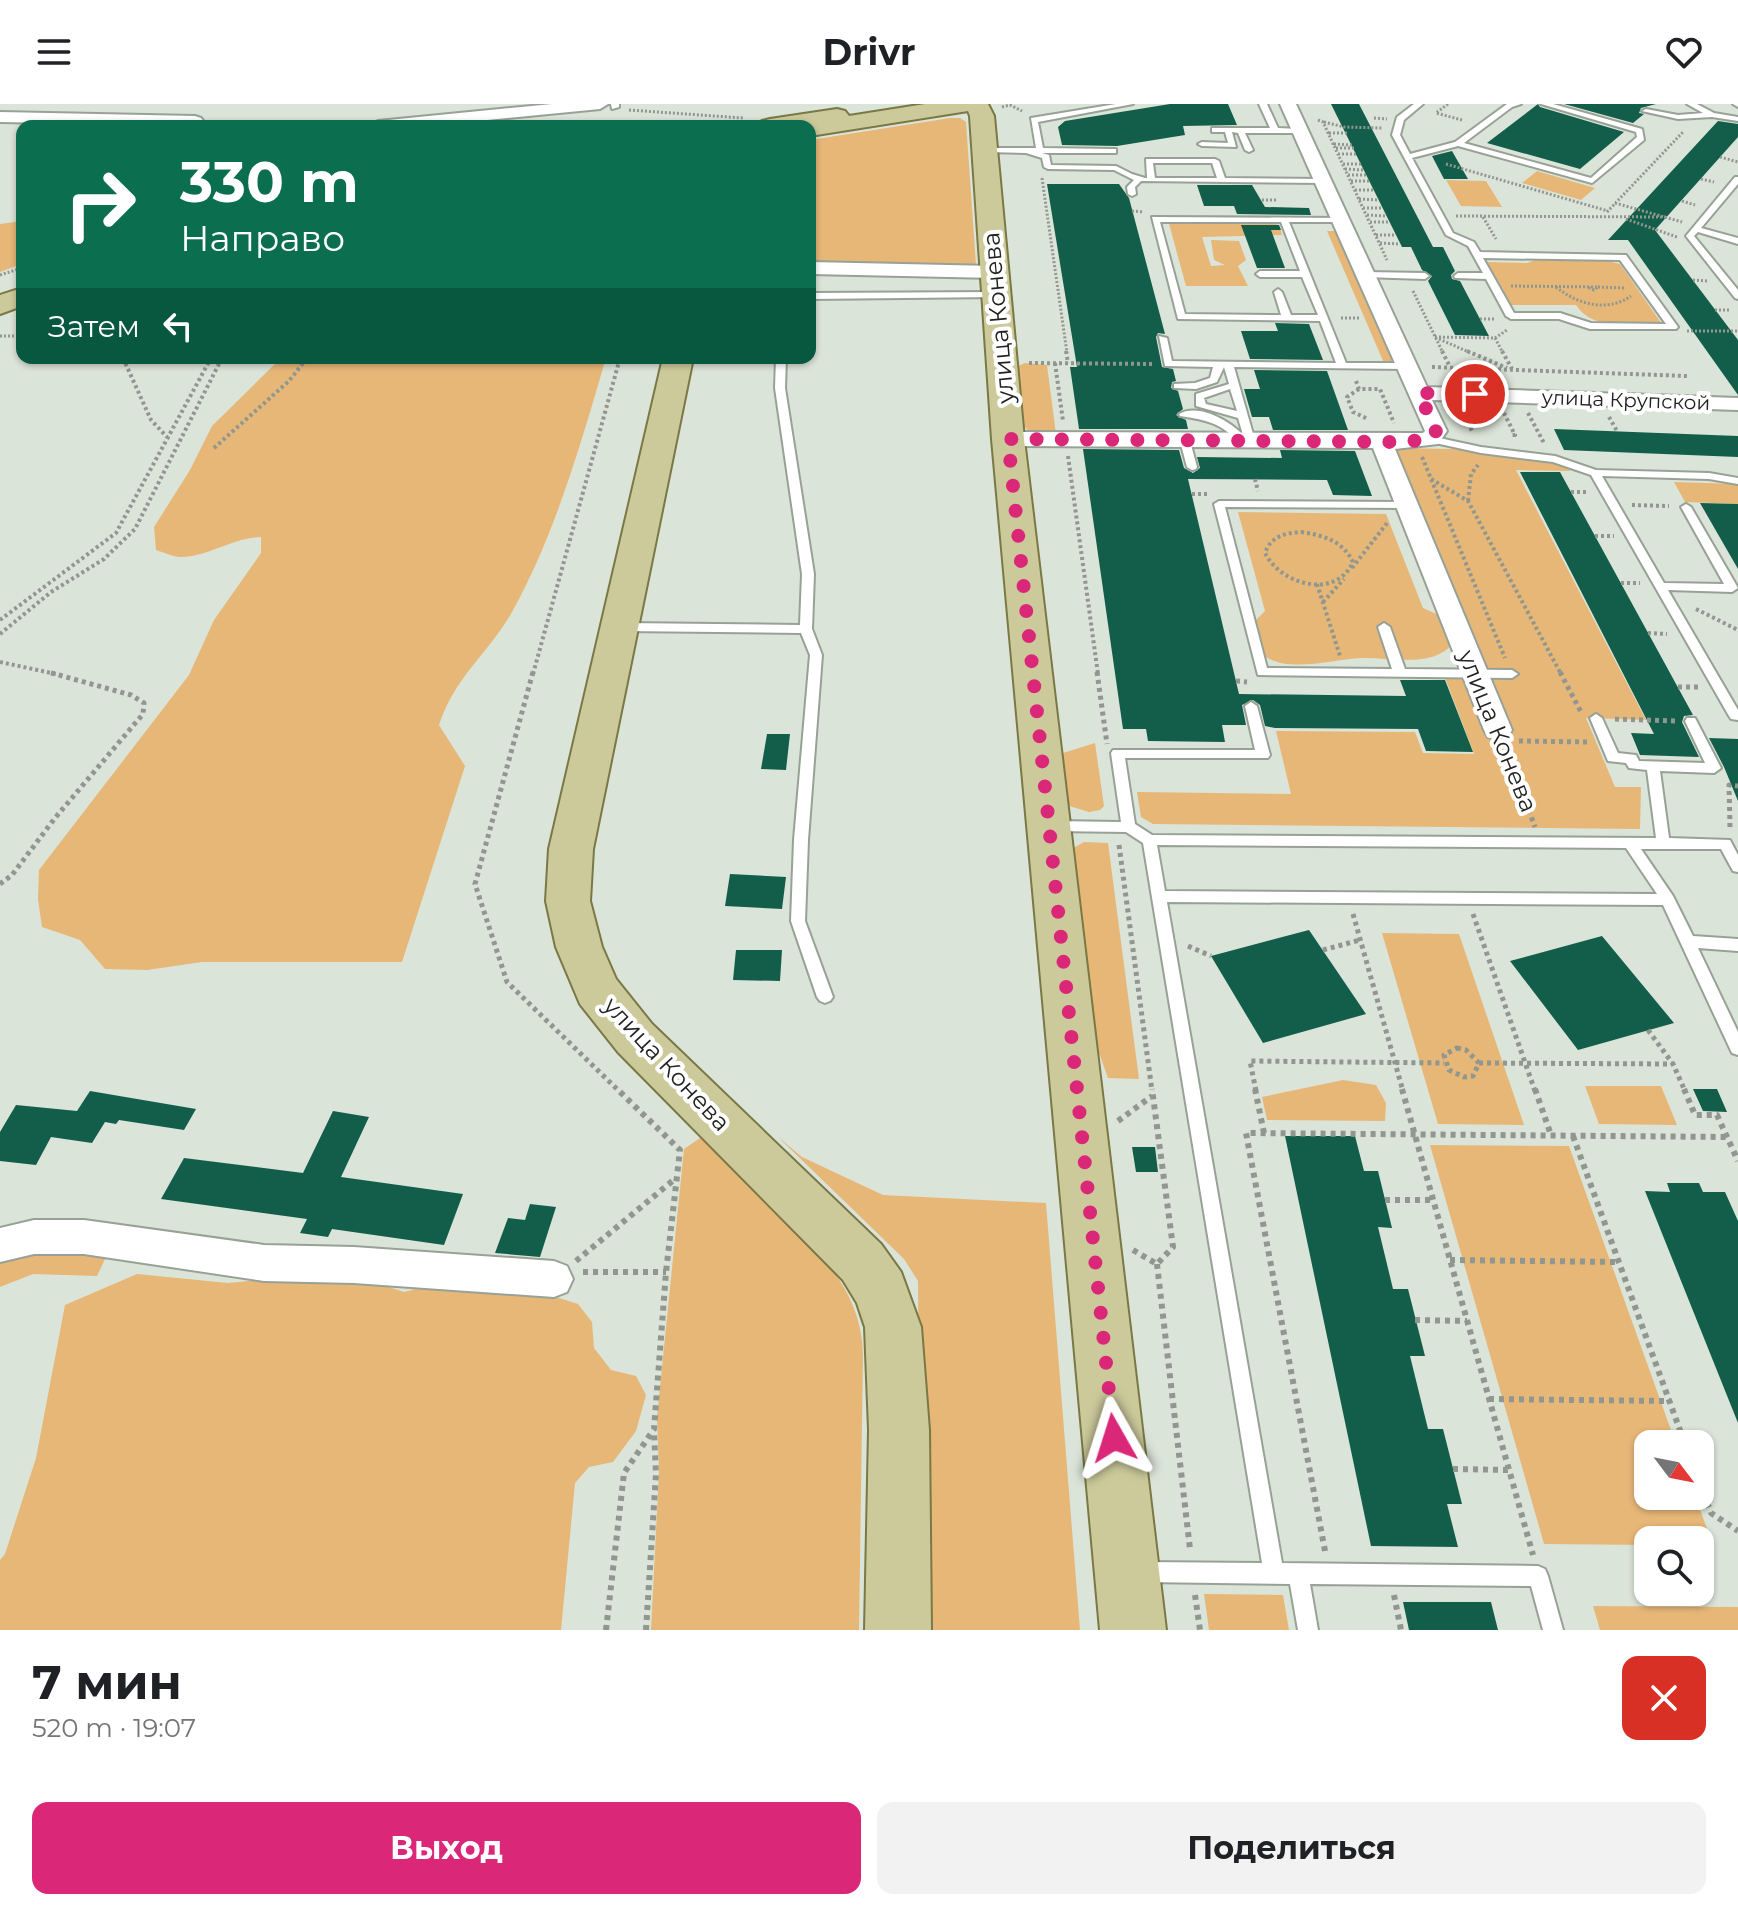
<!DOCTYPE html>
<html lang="ru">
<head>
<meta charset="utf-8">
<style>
  :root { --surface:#fff; --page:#f2f2f2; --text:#202124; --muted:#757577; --accent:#db2777 }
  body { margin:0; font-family:Montserrat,sans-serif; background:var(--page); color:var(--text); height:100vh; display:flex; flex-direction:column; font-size:30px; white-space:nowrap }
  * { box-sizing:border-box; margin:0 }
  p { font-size:26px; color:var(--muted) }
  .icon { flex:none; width:44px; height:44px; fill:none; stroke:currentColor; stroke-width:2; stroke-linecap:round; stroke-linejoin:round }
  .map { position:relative; height:1526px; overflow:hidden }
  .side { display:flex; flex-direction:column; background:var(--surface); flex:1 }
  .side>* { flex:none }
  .banner { position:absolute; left:16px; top:16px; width:800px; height:244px; border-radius:16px; box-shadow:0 2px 6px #0004; background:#0b6e4f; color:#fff; overflow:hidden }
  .needle { width:52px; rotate:122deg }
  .fabs { position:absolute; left:1634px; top:1326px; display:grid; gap:16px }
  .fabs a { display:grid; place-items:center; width:80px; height:80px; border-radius:16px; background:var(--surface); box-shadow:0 2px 6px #0004; font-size:40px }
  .pin { position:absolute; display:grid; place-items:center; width:68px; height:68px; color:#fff; margin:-34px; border:4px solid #fff; border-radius:50%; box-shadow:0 2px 8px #0007 }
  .me { position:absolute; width:88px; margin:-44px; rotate:354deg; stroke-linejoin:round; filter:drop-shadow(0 0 6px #0008) }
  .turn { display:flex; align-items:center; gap:28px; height:168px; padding:0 32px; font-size:36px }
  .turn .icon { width:104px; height:104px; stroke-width:2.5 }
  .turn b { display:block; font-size:56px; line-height:68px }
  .then { display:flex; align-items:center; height:76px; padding:0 32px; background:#0003; gap:16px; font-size:30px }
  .round { display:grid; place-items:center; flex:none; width:84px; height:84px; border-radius:16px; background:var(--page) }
  .overview { display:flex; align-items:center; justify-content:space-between; height:136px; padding:0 32px }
  h1 { font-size:48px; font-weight:700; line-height:60px }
  .action { display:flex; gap:16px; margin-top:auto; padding:16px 32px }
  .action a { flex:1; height:92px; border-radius:16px; background:var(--accent); color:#fff; font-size:32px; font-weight:700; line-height:92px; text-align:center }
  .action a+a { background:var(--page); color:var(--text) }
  header { display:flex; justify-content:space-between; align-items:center; height:104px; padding:0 32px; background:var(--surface); font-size:36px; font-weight:700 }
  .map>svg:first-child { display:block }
</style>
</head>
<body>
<header><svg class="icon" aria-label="menu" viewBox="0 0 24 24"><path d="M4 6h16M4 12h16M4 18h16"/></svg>Drivr<svg class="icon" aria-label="heart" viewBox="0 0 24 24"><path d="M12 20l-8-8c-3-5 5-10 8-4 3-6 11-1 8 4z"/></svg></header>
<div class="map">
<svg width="1738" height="1526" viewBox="0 0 1738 1526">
  <rect width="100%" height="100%" fill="#dbe4d8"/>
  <path fill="#e7b778" d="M950,14H960L966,18L976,161L810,158V36Z
    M1537,67L1595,84L1581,96L1522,79Z
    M1446,76L1486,77L1502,103L1461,102Z
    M1168,116L1265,117L1279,121L1282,131L1202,133L1211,162L1225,161L1214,156L1211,136L1239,137L1246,156L1238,162L1248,182H1186Z
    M22,117V160L0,168V120Z
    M1327,127H1341L1397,259H1384Z
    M1541,154H1595L1620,160L1662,220C1633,220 1594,228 1576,201H1511L1487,158L1527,159Z
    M281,254H606C581,339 555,431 512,508C488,550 455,572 439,621L465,662L402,858H202L147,866L105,865L80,836L42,823L38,795L39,766L189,571L214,516L261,449V433C232,434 208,453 181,453C173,453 163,448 156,446L154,423L190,366L212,322Z
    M1025,259L1047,261L1056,330L1030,328L1021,319L1016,263Z
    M1393,344L1455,345L1553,357L1565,360L1570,367L1516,366L1646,616L1586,614L1615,683H1641L1640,725L1153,720L1141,713L1137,688L1291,690L1276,627L1415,628L1423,649L1474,650L1444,571L1473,572Z
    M1674,378L1738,380V400L1685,398Z
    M1238,408L1386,410L1423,504L1443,513L1454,538C1434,565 1392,553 1361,554C1322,556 1261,579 1247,525L1265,507Z
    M1095,639L1104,702L1100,706L1089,708L1066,701L1060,650Z
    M1084,738L1108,739L1139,975L1108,974L1088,918L1070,746Z
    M1382,829L1459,830L1524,1021L1438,1020Z
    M1343,976L1376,981L1386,999L1385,1017L1267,1016L1262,993Z
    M1585,982H1661L1677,1021L1599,1020Z
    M703,1032C728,1057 752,1082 777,1107C820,1149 862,1187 863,1251L859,1526H651L659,1368L657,1313L684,1045Z
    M777,1032L802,1053L883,1091L1046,1099L1080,1526H921L918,1177L904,1155Z
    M1430,1041L1569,1042L1676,1340H1648V1392H1695L1713,1441H1700V1436H1648V1441L1544,1440Z
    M92,1143L106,1153L97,1172L33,1170L0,1183V1153Z
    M329,1169L371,1177L404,1188L449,1176L521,1182L578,1200L592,1218L594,1244L611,1266L636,1272L646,1291L636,1327L613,1358L589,1363L575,1379L561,1526H0V1456L5,1450L36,1354L65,1201L137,1170L228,1179Z
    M1204,1490L1283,1491L1289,1526H1209Z
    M1593,1502L1738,1503V1526H1600Z"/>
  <path fill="#125e4a" d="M1170,0H1228L1237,21L1183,22L1185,31L1117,42L1062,41L1058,23L1065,17Z
    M1331,0H1359L1433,143H1402Z
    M1538,0L1540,3L1624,28L1580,65L1487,39Z
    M1564,0H1656L1641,4L1639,9L1644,10L1633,19Z
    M1718,17L1738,20V33L1655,126L1738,236V291L1628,136H1608Z
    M1452,47L1468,75H1444L1432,52Z
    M1047,80H1119L1129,94L1165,230L1158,229L1156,233L1162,263L1173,265L1176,277L1172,278L1171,284L1178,287L1183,305L1176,311L1186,316L1188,325H1079L1070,263H1077Z
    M1197,81H1252L1265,103L1309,104L1311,111L1237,110L1234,102H1204Z
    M1241,121H1279L1281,126H1271L1285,164H1257Z
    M1411,143H1443L1455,167L1451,171L1452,175L1460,177L1489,232L1455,231L1428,177L1432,172L1422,166Z
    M1275,219L1309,220L1323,256L1250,255L1241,227H1278Z
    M1254,266L1327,267L1348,326H1273L1269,313H1252L1244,285H1260Z
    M1554,325L1738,332V353L1564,346Z
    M1083,345L1179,346L1184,364L1193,369L1200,364L1197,353L1282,354L1280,346L1355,347L1372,392L1333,391L1327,376L1188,375L1239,590L1406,592L1400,576H1445L1473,648L1426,647L1418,625L1275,624L1265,622L1260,601L1253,596L1242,601L1246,621H1222L1225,638L1148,637L1146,625H1123Z
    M1520,368H1560L1693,611L1684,612L1682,618L1699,653L1640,651L1631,629L1654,630Z
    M1700,399L1738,400V465Z
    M767,630H790L786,666L761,665Z
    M1709,634L1738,635V697L1724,663Z
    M730,770L786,773L782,805L725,802Z
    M1309,826L1366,910L1263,939L1211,852Z
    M1602,832L1674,919L1578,946L1510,857Z
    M736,846H782L780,877L733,876Z
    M1693,985H1717L1727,1008L1703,1007Z
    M90,987L196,1005L184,1026L119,1016L116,1020L105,1018L92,1039L51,1033L36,1061L0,1057V1028L16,1001L77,1007Z
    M333,1007L369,1013L341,1073L463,1090L444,1141L332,1125L328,1133L300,1129L307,1115L161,1095L184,1054L303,1069Z
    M1285,1032H1355L1364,1067H1378L1392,1124L1378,1123L1393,1185H1408L1425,1252H1410L1428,1325H1443L1462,1400H1447L1458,1443L1371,1442Z
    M1132,1043H1155L1158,1068H1136Z
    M1667,1079H1699L1703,1088H1725L1738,1117V1319L1645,1087L1670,1088Z
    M530,1100L556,1103L540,1153L495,1149L508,1114L525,1116Z
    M1403,1498H1491L1498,1526H1409Z"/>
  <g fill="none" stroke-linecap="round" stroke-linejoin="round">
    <defs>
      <path id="lane" d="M611,0H619V3L612,5Z
        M1116,0H1133L1038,18L1043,44L1113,45H1116V49H1042L1049,51L1051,61L1116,62L1132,70L1145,74H1147L1146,55H1215L1219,57L1225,74L1323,75L1327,77L1323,79L1141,77L1135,83L1136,90L1132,92L1128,90L1127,83L1134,76L1114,66L1048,65L1044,63L1042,54L1026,49L985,48L981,46L985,44H1036L1031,14ZM1153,59H1212L1217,74H1155Z
        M1259,0H1267L1278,24L1300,25L1304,27L1300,29H1245L1253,46L1249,48L1245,46L1238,29L1232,28L1236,43L1202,42L1198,40L1202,38L1228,39L1225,28H1212V24H1270Z
        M1414,0H1423L1404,16L1400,31L1410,50L1455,38L1507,0H1521L1512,3L1464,39L1591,74L1637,33L1636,28L1541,0H1553L1642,25L1644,36L1592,79L1458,42L1412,54L1453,129L1474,138L1480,148L1626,151L1678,223L1676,225H1590L1559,215H1511L1506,212L1486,175L1455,174L1454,172L1458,169H1483L1468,142L1446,131L1392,31L1397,13ZM1483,154L1620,156L1666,220L1591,219L1560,209H1514Z
        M1687,0H1697L1714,9L1738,13V17L1712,13L1678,15L1642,7L1646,5L1678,11L1703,9Z
        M1733,0H1738V3Z
        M1735,73H1738V80L1701,124L1738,134V140L1698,128L1694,132L1738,186V195L1735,194L1686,132Z
        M1152,113L1344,114L1345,116L1341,118H1289L1346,259H1407L1412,262L1407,265L1234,263L1255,337L1250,340L1239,339C1222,319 1206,316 1180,312L1179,310C1198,299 1229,316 1243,331L1238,314L1196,302V290L1229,280L1224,263L1217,278L1196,285L1174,284V280L1195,279L1210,274L1213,263L1165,262L1159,232L1167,234L1172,257L1336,259L1320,217L1178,215ZM1160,118H1281L1300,167H1260L1256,170L1260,173H1302L1318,211H1291L1282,188L1278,185L1274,188L1281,211L1185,210ZM1230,285L1237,307L1206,300L1204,294Z
        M1366,168L1425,169L1429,172L1425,175L1363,173L1362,171Z
        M997,188L1001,191L1000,193L810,195V189Z
        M776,254H786L785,284L814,470L812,525L822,551L808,736L805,817L833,893L830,897L825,899L820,897L817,893L791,817L794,736L810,551L801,529L622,527L616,523L622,519L800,521L802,470L775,284Z
        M1430,332L1481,343L1555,352L1596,366L1709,369L1738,374V380L1709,375L1602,372L1664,479L1724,480L1681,403L1686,400L1691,403L1738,484L1732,488L1668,486L1738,606V616L1731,615L1729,612L1591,371L1553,358L1481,349L1426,337L1425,335Z
        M1185,334L1190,337L1197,363L1196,365L1192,366L1187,363L1180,337Z
        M1219,397L1406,398L1411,401L1406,404L1225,403L1267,564L1392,565L1378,523L1384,519L1390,523L1405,565L1512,566L1518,570L1512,574L1258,571L1214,400Z
        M1251,598L1257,602L1270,651L1268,654H1125L1135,720L1152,731L1656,734L1647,666L1629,664L1626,659L1608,657L1590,614L1596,610L1602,614L1618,649L1636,651L1639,657L1705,659L1685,617L1687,614H1695L1721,664L1714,669L1660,667L1669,734L1730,736L1738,751V768L1733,767L1721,745H1641L1673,792L1693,832L1738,835V847L1698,844L1738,928V951L1732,949L1663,801L1167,798L1282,1459L1538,1462L1545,1465L1548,1472L1563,1526H1543L1531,1482L1310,1480L1318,1526H1298L1290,1480L1141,1478L1134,1475L1131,1468L1134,1461L1141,1458L1262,1459L1143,739L1126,728L1052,727L1045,722L1052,717L1121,718L1111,649L1113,646H1255L1245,602ZM1157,741L1626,744L1657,790L1165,787Z"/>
      <path id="street" d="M552,0H608L600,5L426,22H370L378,17Z
        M1280,0H1296L1427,283L1738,294V306L1432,296L1447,327L1438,340L1395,345L1512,626L1508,633L1498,635L1488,633L1484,626L1373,344L1008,342L997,335L1008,328L1423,329L1425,327Z
        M0,8L195,12L201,14L207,22L0,18Z
        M810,158L995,162L1004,168L995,174L810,170Z
        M34,1116H84L264,1141L354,1143L554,1157L567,1162L573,1175L567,1188L554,1193L354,1179L264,1177L84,1150H34L0,1158V1124Z"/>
      <path id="primary" d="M925,0H988L994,12L1024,335L1166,1526H1100L992,335L970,12L968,7L810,32V22H758L762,17L770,15L837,5L845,7L849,12Z
        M22,184V202L0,210V191Z
        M663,254H693L593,745L590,797L602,843L616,875L652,920L881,1140L901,1168L921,1223L929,1326L931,1526H865L869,1326L865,1223L857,1199L843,1176L618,948L580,900L556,843L546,797L549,745Z"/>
    </defs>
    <use href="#lane" stroke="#98a196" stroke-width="4"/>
    <use href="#street" stroke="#98a196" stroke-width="4"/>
    <use href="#primary" stroke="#7a7844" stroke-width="4"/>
    <path stroke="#90978e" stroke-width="3" stroke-dasharray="2 2" stroke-linecap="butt" d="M1448,0L1436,9L1462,16
      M1002,3L1010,1L1022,7
      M629,6L743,14
      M1374,14L1387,15
      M1318,16L1323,18L1387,156
      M1324,18L1344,23L1382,24
      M1329,29H1347
      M1334,40L1352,41
      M1336,44H1354
      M1338,50H1357
      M1720,53L1738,58
      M1343,60H1362
      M1446,60L1608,107
      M1345,65L1364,66
      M1348,71H1367
      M1042,74L1067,249
      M1701,75L1714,78
      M1351,77H1370
      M1355,86H1374
      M1359,95L1379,96
      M1262,96H1276
      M1682,97L1695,101
      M1615,99L1682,118
      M1363,104H1383
      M1132,107L1144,108
      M1607,108L1683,28
      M1367,111L1386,112
      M1456,112L1666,113
      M1483,113L1496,135
      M1626,115L1677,133
      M1370,118H1390
      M1376,131H1396
      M1380,139L1400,140
      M0,171L22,164
      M1693,176L1708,177
      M1511,182L1598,183L1594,186L1587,183
      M1556,183C1577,200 1607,209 1631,192
      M1598,183L1624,184
      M1413,187L1443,249
      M1715,206H1730
      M1341,214H1360
      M1480,215H1495
      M1687,227H1738
      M0,232H22
      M1435,233L1495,234L1507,226
      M1495,234L1503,249
      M1439,235L1471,249"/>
    <path stroke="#90978e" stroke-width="4" stroke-dasharray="3 3" stroke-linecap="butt" d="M1066,247L1068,259
      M1442,247L1450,263
      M1467,247L1507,264
      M1502,247L1512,265
      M123,254L151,316L167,333
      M1029,259L1155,260
      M1055,259L1063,317
      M1432,263L1687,272
      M1356,277L1359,285H1380L1394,319
      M1359,285L1347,293L1353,308L1368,315
      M1462,308L1472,327
      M1504,309L1515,331H1511
      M1528,309L1544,339
      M1609,313L1617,327
      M214,344L289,277L307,254
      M1068,352L1098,570
      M1422,353L1505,554
      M1255,375L1258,387
      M1431,375L1468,397L1561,570
      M1571,388H1586
      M1192,390H1209
      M1468,397L1471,370L1478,361
      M1632,401L1669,402
      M1301,428C1323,431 1343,437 1353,458C1336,496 1281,481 1265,449C1271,432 1285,429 1301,428Z
      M1595,432H1614
      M1352,464L1388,418
      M1621,479H1640
      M1317,480L1340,552
      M1323,498L1344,475
      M1696,505L1738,526
      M0,516L116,429L211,254
      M1648,529L1667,530
      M0,530L51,488L104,455L135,425L222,254
      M0,558L56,570
      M533,570L620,254"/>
    <path stroke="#90978e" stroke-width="5" stroke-dasharray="4 4" stroke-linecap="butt" d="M533,568L475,780L507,878L619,987
      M1097,568L1107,640
      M1560,568L1582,610
      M1236,577L1247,578
      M1678,583H1701
      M1615,615L1677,617
      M1519,637L1589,638
      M1506,646L1535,723
      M1730,723L1729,681L1738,682
      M1119,741L1152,987
      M0,780L12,771L55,714L143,610L144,599L131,591L48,568
      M1353,810L1403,987
      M1473,810L1535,987
      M1188,842L1211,852
      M1323,846L1360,836
      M1648,926L1673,960L1685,987
      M1457,944L1466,946L1479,959L1473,972L1464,973L1449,966L1444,951Z
      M1479,959L1673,960
      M1256,987L1250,957L1444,959"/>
    <path stroke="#90978e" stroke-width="6" stroke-dasharray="5 5" stroke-linecap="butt" d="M1255,985L1264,1029
      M1402,985L1533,1451
      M1535,985L1551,1031
      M1684,985L1695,1011H1717L1738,1057
      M1118,1017L1152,992
      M1573,1032L1685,1340
      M1385,1096H1433
      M1133,1146L1157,1160L1173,1143L1152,985
      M1450,1156L1619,1158
      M576,1157L676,1074
      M1157,1160L1190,1445
      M583,1168H666
      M1415,1216L1467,1217
      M1489,1295L1670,1297
      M1453,1365L1509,1366
      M1700,1380L1711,1409L1738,1427
      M1325,1447L1246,1029L1727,1033
      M1195,1491L1200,1526
      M1394,1491L1401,1526
      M606,1526L624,1369L654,1325L666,1168L680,1046L617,985
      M646,1526L656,1370L654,1327"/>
    <use href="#lane" fill="#fff" fill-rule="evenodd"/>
    <use href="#street" fill="#fff" fill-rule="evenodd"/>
    <use href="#primary" fill="#ccca9b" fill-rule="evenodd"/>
  </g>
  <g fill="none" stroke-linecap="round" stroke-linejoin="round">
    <path stroke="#db2777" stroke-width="14" stroke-dasharray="0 25.2" d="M1114,1334L1008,335L1403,338L1430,335L1436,327L1419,289L1475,290"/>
  </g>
  <g text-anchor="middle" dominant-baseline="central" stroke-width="8" stroke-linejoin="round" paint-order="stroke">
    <g font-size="20" fill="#20231f" stroke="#fff">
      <text transform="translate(1626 296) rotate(2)">улица Крупской</text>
    </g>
    <g font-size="24" fill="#20231f" stroke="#fff">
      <text transform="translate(998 214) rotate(-95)">улица Конева</text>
      <text transform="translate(1498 627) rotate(68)">улица Конева</text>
      <text transform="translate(667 960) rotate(47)">улица Конева</text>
    </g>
  </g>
</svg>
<div class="fabs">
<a><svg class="needle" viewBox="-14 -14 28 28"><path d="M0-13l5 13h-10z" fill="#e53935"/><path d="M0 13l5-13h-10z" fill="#757577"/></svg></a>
<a><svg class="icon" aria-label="search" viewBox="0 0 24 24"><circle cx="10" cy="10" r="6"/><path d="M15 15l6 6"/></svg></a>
</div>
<div class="pin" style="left:1475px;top:290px;background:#d93025"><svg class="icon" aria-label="arrive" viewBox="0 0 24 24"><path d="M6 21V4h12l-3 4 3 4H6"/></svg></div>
<svg class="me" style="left:1114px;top:1334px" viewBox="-20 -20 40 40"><path d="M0-17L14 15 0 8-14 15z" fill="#db2777" stroke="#fff" stroke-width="4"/></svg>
<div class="banner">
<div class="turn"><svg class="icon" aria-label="right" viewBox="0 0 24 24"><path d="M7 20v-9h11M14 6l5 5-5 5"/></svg><div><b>330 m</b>Направо</div></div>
<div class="then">Затем<svg class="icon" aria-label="left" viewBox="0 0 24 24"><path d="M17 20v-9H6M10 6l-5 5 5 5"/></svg></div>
</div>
</div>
<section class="side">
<div class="overview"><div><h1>7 мин</h1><p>520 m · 19:07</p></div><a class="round" style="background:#d93025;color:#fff"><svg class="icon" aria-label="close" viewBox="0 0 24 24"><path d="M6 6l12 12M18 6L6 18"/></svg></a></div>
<div class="action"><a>Выход</a><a>Поделиться</a></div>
</section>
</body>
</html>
